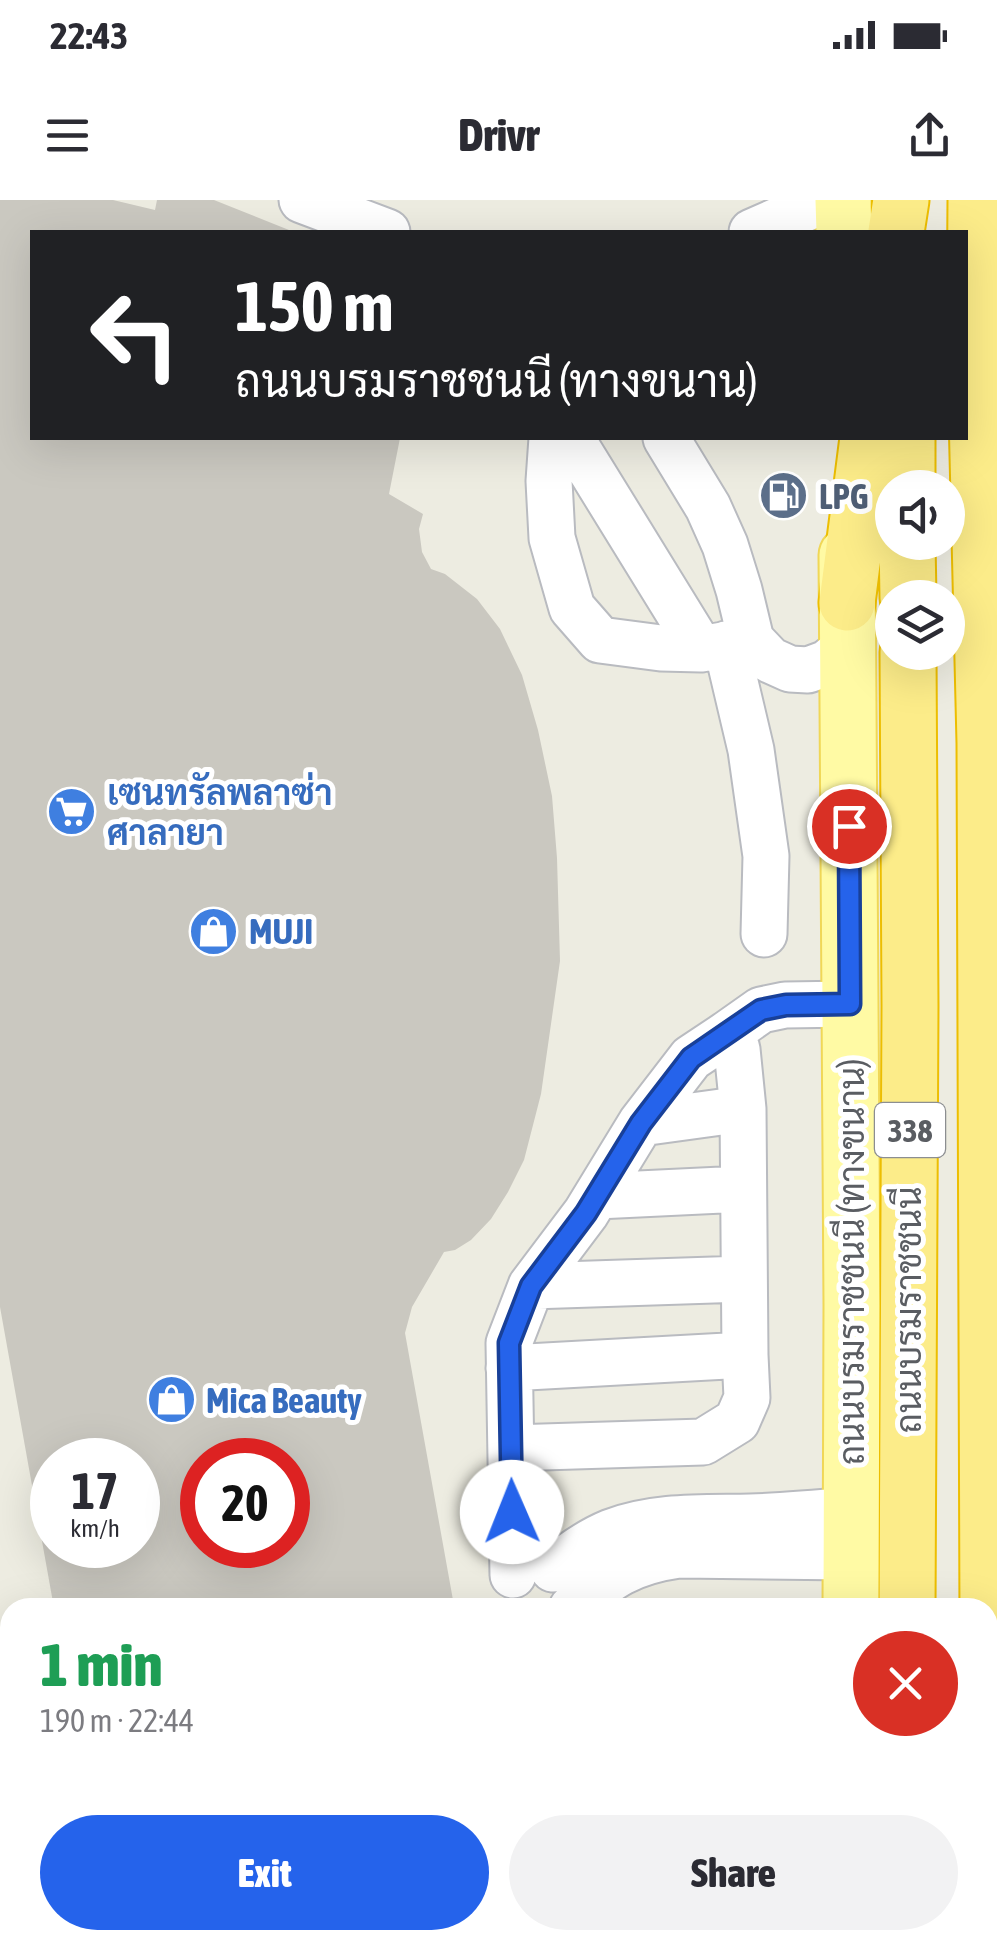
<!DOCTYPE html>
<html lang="en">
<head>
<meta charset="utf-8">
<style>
  :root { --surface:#fff; --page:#f2f2f3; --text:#2b2b33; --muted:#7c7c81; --accent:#2563eb }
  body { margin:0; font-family:"Asap Condensed",Sarabun,sans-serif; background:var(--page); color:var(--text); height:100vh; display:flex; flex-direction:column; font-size:38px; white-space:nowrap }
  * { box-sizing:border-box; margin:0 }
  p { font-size:32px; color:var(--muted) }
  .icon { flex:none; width:55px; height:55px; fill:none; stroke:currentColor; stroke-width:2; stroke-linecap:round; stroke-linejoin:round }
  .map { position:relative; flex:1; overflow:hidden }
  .drawer { position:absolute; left:0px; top:1398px; width:998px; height:352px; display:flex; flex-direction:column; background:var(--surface); border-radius:30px 30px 0 0; box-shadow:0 10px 40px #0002 }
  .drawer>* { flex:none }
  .hud { position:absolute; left:30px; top:30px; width:938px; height:210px; border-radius:0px; box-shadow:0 10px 40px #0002; background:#202124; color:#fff; overflow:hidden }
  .tools { position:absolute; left:875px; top:270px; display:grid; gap:20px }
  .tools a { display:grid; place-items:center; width:90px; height:90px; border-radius:50%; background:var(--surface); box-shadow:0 10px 40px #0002; font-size:50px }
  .speed { position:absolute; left:30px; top:1238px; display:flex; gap:20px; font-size:50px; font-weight:700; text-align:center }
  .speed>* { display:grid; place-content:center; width:130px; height:130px; border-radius:50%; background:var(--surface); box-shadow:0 10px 40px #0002; line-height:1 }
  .speed small { font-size:25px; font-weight:400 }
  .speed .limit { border:15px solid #d22; background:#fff; color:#111 }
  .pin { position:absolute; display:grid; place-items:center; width:85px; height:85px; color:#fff; margin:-42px; border:5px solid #fff; border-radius:50%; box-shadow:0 2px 10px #0007 }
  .me { position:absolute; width:110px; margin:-55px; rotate:359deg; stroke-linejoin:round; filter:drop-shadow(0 0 8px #0008) }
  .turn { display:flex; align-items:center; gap:35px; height:210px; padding:0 40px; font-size:45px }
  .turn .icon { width:130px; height:130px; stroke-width:2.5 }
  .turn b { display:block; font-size:70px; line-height:85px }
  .round { display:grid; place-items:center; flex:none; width:105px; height:105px; border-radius:52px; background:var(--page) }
  .overview { display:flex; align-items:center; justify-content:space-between; height:170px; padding:0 40px }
  h1 { font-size:60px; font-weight:800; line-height:75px; color:#1e9e55 }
  .action { display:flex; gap:20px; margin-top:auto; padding:20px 40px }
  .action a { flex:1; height:115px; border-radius:60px; background:var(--accent); color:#fff; font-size:40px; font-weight:800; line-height:115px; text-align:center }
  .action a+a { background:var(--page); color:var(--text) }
  .status { display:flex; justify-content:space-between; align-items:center; height:70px; padding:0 50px; background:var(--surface); direction:ltr }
  .status svg { height:28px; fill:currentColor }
  header { display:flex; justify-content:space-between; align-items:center; height:130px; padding:0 40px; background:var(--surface); font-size:45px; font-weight:800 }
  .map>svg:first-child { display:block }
</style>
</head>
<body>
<div class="status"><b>22:43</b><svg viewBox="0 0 49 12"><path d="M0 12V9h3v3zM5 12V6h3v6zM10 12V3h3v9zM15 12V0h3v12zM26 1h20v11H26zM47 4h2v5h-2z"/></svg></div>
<header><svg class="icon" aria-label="menu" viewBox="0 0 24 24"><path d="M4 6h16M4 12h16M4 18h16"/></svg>Drivr<svg class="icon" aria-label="share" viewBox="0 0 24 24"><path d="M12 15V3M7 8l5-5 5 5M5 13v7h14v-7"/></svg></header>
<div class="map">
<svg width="997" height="1748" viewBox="0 0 997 1748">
  <rect width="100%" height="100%" fill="#edece1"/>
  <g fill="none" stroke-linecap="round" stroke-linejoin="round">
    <path stroke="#9fcaff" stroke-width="9" d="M0,1569H10
      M988,1632H997"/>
  </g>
  <path fill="#cac8c0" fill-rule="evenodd" d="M0,0H113L155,10L157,0H214L294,32H32V238H400L389,294L423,314L419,329L422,352L431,369L445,374L477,399L500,429L522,475L538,530L552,596L557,658L560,761L541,894L524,960L508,992L491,1019L471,1040L455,1050L444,1052L412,1107L405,1133L453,1400L411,1408H54L0,1107ZM52,1260H138V1345H52ZM202,1260H288V1345H202Z
    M0,1686H10V1740H686V1748H0Z"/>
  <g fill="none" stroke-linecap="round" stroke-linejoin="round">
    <defs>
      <path id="minor" d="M302,0L387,32
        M752,32L825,0
        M552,238L549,281L552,338L572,408L600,440L661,448L701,449L751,440
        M571,238L701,449
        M666,238L708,307L725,345L739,390L751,440L770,460L790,469L808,470L827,463L848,446
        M726,444L751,550L766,656L764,734
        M727,834L761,810L785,805L850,804
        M641,923L743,909
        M597,996L743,989
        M531,1086L744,1079
        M509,1168L745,1155
        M511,1248L703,1242L737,1221L747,1198L745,1155L743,909L737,849L727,834L691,858L641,923L586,1013L531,1086L509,1143L513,1375
        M553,1369C571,1354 589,1341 611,1332C655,1315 704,1318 750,1317C784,1316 818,1313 851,1310
        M572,1408C610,1377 629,1362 679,1355L851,1357
        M0,1482H10
        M0,1538L10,1539
        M0,1618L10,1622
        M727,1748V1740"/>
      <path id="major" d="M843,0L844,32
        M847,355L852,1105L851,1408
        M851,1740V1748"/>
      <path id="highway" d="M976,0L975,132L985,543L988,1422
        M896,32L901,0
        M907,238V288
        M907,342L908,398
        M847,403L868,238
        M907,1408L910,806L908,452
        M905,1748V1740
        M982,1748V1740"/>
    </defs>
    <use href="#minor" stroke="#b9bbc0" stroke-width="49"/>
    <use href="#major" stroke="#f0d757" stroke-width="59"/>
    <use href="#highway" stroke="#edbe01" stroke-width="59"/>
    <use href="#minor" stroke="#fff" stroke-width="45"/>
    <use href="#major" stroke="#fffaa4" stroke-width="55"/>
    <use href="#highway" stroke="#fcec89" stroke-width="55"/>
  </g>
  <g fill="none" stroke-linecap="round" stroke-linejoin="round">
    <defs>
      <path id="route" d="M512,1312L509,1143L531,1086L586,1013L641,923L691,858L761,810L786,805L850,804L849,626"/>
    </defs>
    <use href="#route" stroke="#184099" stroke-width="25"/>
    <use href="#route" stroke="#2563eb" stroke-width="18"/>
  </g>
  <defs>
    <symbol id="fuel-disc" viewBox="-11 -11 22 22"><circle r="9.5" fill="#5c6f8a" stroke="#fff"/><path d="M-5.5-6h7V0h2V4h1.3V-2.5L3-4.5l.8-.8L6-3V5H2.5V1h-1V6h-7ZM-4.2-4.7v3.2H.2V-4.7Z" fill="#fff"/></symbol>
    <symbol id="supermarket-disc" viewBox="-11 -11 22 22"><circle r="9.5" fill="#3f7fe0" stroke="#fff"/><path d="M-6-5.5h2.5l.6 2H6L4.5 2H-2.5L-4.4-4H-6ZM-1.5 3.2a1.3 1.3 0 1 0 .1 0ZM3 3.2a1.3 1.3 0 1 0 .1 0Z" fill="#fff"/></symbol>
    <symbol id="shop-disc" viewBox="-11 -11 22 22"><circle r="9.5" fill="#3f7fe0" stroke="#fff"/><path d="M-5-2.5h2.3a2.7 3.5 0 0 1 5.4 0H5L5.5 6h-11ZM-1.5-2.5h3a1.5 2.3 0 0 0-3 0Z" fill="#fff"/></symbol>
  </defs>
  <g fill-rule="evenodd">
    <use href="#fuel-disc" x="756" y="268" width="55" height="55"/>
    <use href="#supermarket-disc" x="44" y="584" width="55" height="55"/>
    <use href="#shop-disc" x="186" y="704" width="55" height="55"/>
    <use href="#shop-disc" x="144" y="1172" width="55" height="55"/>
  </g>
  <g text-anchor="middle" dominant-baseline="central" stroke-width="10" stroke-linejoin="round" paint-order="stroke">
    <rect fill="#fff" stroke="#8c8e91" stroke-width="2.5" x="875" y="903" width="70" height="54" rx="8"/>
    <g font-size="32" font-weight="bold" fill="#5a5d62">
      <text x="910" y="930">338</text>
    </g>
    <g font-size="35" font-weight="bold" fill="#4e5e75" stroke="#fff" text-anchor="start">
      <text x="819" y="296">LPG</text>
    </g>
    <g font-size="35" font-weight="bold" fill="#366cbe" stroke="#fff" text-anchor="start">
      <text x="107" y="592">เซนทรัลพลาซ่า<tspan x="107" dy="40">ศาลายา</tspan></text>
      <text x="249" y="731">MUJI</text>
      <text x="206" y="1200">Mica Beauty</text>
    </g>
    <g font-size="35" fill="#5a5d62" stroke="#fff">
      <text transform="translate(851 1062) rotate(-90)">ถนนบรมราชชนนี (ทางขนาน)</text>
      <text transform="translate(908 1110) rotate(-90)">ถนนบรมราชชนนี</text>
    </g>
  </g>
</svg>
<div class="tools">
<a><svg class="icon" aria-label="sound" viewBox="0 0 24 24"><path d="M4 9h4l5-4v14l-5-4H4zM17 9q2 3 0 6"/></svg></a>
<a><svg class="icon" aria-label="layers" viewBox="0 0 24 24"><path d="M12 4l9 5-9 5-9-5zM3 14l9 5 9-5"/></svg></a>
</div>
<div class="speed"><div>17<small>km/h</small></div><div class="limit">20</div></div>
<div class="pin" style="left:849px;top:626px;background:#d93025"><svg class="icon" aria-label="arrive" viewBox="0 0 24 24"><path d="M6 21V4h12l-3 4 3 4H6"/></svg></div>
<svg class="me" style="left:512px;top:1312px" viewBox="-20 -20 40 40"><circle r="19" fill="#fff"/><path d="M0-13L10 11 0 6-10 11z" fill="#2563eb"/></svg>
<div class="hud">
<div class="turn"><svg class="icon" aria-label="left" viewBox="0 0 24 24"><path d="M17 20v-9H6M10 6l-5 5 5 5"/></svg><div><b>150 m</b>ถนนบรมราชชนนี (ทางขนาน)</div></div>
</div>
<section class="drawer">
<div class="overview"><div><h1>1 min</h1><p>190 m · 22:44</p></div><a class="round" style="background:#d93025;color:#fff"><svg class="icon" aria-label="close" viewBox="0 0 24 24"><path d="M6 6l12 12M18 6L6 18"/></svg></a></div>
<div class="action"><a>Exit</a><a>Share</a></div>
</section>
</div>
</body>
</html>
